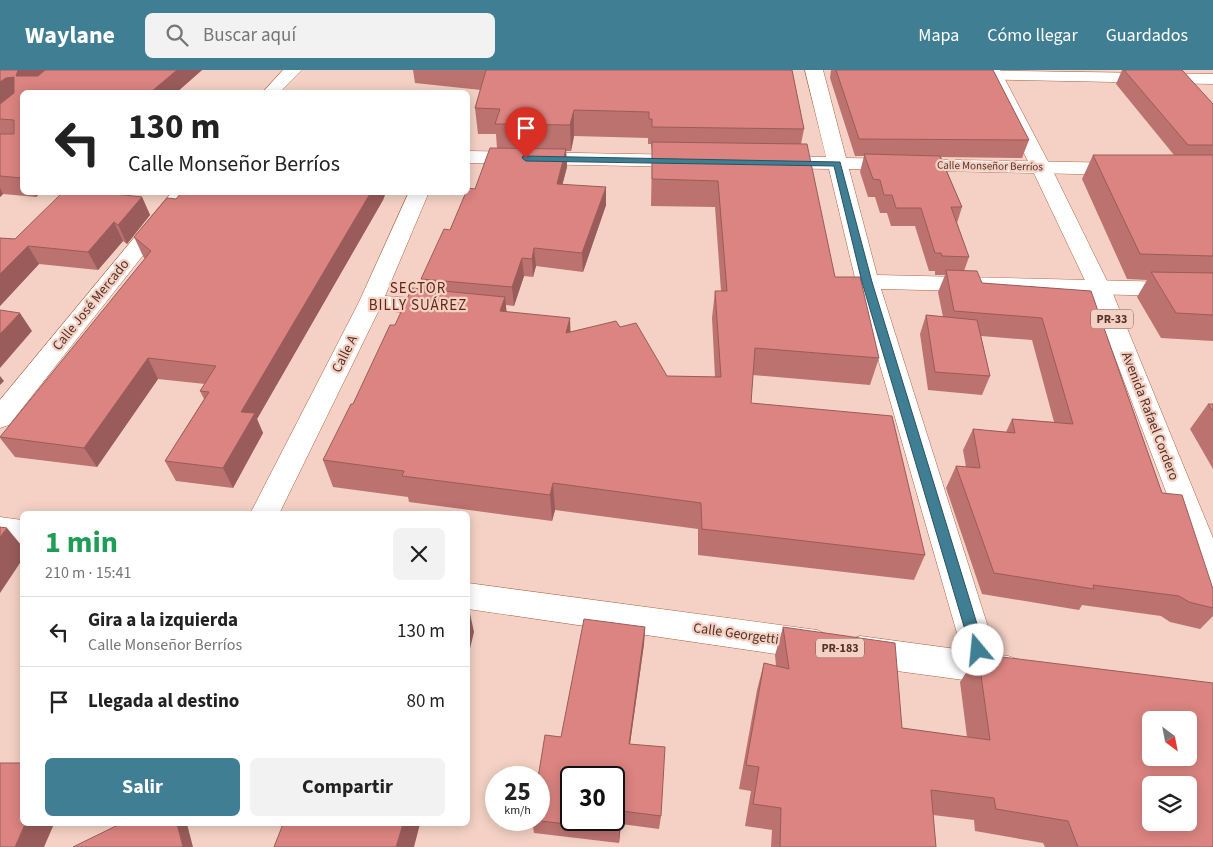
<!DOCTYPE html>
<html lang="es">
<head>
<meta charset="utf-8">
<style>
  :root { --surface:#fff; --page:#f2f2f2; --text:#222; --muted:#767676; --line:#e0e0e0; --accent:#3f7e93 }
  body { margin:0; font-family:"Source Sans 3",sans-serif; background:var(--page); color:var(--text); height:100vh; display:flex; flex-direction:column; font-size:19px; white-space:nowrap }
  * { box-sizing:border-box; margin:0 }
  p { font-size:16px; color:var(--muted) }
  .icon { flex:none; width:28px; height:28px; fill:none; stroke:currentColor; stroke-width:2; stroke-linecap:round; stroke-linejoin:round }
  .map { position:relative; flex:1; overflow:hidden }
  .side { position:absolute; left:20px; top:441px; width:450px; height:315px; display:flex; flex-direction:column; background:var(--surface); border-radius:8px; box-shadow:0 2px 12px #0003 }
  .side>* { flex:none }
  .guide { position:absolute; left:20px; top:20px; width:450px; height:105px; border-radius:8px; box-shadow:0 2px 12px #0003; background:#fff; color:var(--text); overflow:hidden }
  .needle { width:32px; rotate:148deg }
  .fabs { position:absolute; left:1142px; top:641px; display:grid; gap:10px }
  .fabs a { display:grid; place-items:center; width:55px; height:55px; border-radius:8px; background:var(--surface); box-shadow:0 2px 12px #0003; font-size:25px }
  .speed { position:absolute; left:485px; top:696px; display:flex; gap:10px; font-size:25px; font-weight:700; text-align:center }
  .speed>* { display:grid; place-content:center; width:65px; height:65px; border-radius:50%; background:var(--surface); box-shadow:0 2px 12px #0003; line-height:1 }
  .speed small { font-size:12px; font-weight:400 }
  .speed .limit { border:2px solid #111; border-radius:8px; background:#fff; color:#111 }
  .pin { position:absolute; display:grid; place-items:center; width:42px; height:42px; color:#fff; margin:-51px -21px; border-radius:50% 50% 50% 0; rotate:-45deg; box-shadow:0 0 5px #0007 }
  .pin .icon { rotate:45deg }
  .me { position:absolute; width:55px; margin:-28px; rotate:343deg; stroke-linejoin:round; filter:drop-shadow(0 0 4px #0008) }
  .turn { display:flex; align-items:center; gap:18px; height:105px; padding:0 25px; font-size:22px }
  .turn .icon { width:65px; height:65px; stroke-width:2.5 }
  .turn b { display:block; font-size:35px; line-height:42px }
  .round { display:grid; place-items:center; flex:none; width:52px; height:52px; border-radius:8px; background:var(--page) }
  .overview { display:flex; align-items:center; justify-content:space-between; height:85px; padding:0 25px }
  h1 { font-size:30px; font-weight:700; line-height:38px; color:#1e9e55 }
  .action { display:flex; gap:10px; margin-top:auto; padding:10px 25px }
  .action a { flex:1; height:58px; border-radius:8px; background:var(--accent); color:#fff; font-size:20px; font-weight:700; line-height:58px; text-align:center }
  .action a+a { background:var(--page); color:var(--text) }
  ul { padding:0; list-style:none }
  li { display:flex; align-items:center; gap:15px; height:70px; padding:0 25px; border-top:1px solid var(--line) }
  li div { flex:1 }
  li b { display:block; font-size:19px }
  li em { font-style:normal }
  header { display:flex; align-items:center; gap:30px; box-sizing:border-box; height:70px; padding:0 25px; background:var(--accent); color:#fff }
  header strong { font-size:24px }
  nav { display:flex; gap:28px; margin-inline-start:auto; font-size:18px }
  .search { width:350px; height:45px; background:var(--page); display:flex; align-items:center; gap:12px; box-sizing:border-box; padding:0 18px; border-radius:8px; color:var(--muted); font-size:19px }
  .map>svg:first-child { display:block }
</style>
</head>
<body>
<header>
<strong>Waylane</strong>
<div class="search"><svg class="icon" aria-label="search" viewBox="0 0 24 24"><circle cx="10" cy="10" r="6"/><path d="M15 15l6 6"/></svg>Buscar aquí</div>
<nav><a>Mapa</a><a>Cómo llegar</a><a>Guardados</a></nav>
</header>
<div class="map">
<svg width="1213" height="777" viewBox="0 0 1213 777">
  <rect width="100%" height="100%" fill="#f4d1c4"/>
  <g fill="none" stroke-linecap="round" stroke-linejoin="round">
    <defs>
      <path id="street" d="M283,0H302L280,22H263Z
        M805,0H823L846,88L1124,93L1131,95L1134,99L1131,103L1124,105L849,99L877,205L1213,213V227L881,219L1001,598L996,609L984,613L972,609L967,598L856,212L829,99L775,98L768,96L765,92L768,88L775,86L826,87Z
        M959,0L1213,4V14L965,9L959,8L956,4Z
        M468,81L689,85L696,87L699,91L696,95L689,97L468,93Z
        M172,122H193L9,355L0,358V330Z
        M409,122H429L385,226L440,230L448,233L452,238L448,243L440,246L379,240L279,444H250L359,232Z"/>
      <path id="primary" d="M982,0H1000L1051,97L1111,219L1213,468V519L1202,515L1198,506L1089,219L1031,97Z
        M0,447L22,450V474L0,471Z
        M468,513L817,560L828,565L833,575L828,585L817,590L468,539Z
        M860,566L1008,586L1020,590L1025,601L1020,612L1008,616L860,596L848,591L844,581L848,571Z"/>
    </defs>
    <use href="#street" stroke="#af6344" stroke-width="1"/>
    <use href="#primary" stroke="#af6344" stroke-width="1"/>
    <use href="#street" fill="#fff" fill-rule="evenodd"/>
    <use href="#primary" fill="#fff" fill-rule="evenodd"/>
  </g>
  <path fill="#bc726f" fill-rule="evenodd" d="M0,0H202L177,22H22V122H41L36,127L3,124L0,127Z
    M413,0H792L804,59L801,74L835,207L879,288L870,315L753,305L751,333L925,485L914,510L698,485V459L555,440L552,451L409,432L408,427L333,417L323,390L395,255L423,220L421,209L450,160L475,119L497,78L496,64H478L475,38L481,20L415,13ZM574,66L648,68V74H651L652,82L651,136L715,137L721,221H715L712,248L715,307L667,306L620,257L570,262V248L506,242V235L514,236L524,206L533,207L536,196L583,202L606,135L562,115L567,97L566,81H571Z
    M831,0H993L1029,70L1022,88L941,87L962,137L957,153L969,187L964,201L982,213L1091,221L1162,423L1213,519V546L1200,559L1170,552L1161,546L1082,535L1079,540L982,524L946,418L956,396L966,397L963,380L973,359L1006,362L1012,349L1054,352L1032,270L981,266L990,306L982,325L928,320L920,264L926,245L943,247L938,222L945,205H935V201H929L915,156H891L887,143H880L875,127H868L860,102L864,86H855L830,8Z
    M1120,0H1182L1213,34V271L1161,268L1137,227L1147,210L1127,209L1082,109L1093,85H1174L1116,14L1122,0Z
    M182,122H386L383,130L257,349L263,363L233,418L176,411L165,391L204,329L200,321L205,314L158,309L97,397L15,387L0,368L145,189L144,188L134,167L176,129Z
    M142,127L150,145L127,174L123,171L98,200L39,194L0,236V168L15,169Z
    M1208,334H1213V399L1190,359Z
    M645,557L644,574L630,674L661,746L659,759L621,754L619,773L534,763L532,750L561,667Z
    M783,557L902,658L967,667L960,612L978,584L1213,777H1045L1043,773L975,761L974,750L933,745L936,777H771L772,760L745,756L751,721L739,719L757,620L764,593L776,596L775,585Z"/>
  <path fill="#995c5a" d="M18,0H50L25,22L16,6Z
    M177,0H202L177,22H151Z
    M14,7L22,23L0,37V12L6,8Z
    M574,40V66L571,81L570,55Z
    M566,79L567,97L558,132L557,114Z
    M606,117V135L583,202L582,183Z
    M0,118L3,124L0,127Z
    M34,122H41L36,127Z
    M371,122H386L383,130L257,349L263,363L233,418L223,398L241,342Z
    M142,127L150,145L127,174L118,155Z
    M114,152L123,171L98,200L88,182Z
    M28,176L39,194L0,236V204Z
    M534,178L536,196L533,207L532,189Z
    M522,188L524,206L514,236L512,217Z
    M505,227L508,254L500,241Z
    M20,243L32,261L0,298V264Z
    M570,248L571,275L566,263Z
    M148,288L158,309L97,397L84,378Z
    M0,306L4,311L0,315Z
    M553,413L555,440L552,451L550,425Z
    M7,458L22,476V490L0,523V467Z
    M468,534L474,562L468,587Z
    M645,557L644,574L628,688L629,674Z
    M622,741L621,754L619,773V760Z
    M25,754H54L44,777H15Z
    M177,754H187L193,777H183Z
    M403,754H420L414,777H396Z"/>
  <path fill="#db8481" stroke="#995c5a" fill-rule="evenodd" d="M0,0H18L16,6H38L45,0H177L151,22H22V108L0,106V64H14V50L0,49V34L14,23V7L6,8L0,12Z
    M486,0H792L804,59L652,57V49H649V42L574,40L570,55L495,54L500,39L475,38Z
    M836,0H993L1029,70L859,69Z
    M1124,0H1182L1213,34V75H1188Z
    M652,72L807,74L835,207H860L879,288L755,278L751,333L892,346L925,485L702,459L701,433L553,413L550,425L402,406L404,401L323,390L351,334H353L390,255H395L412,218L505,227L500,241L570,248L566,263L616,251L620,257L636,253L667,306L721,307L715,221H727L718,111L652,109Z
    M490,78L566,79L557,114L606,117L582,183L534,178L532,189L522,188L512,217L421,209L444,159L450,160L466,122H468V118L475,119Z
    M864,84L940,86L962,137H951L969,187L942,186L941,183H935L921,138H896L892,125H884L880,110L873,109Z
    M1093,85H1213V186L1140,184Z
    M63,122H97L142,127L118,155L114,152L88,182L28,176L0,204V168L15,169Z
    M182,122H371L241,342L255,343L223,398L165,391L209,322L200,321L216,296L148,288L84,378L0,367L151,181L134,167L167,128L176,129Z
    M946,200L977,201L982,213L1091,221L1162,423L1182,425L1213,519V538L1189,532L1179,526L1093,515L1094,519L994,503L956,396L980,398L973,359L1015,363L1012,349L1073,354L1042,248L954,241Z
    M1151,202L1213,203V245L1176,243Z
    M0,240L20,243L0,264Z
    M926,245L977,250L990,306L935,302Z
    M1208,334H1213V341Z
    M0,457L7,458L0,467Z
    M584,549L645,557L629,674L665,677L661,746L622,741L619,760L532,750H539L538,708L545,665L561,667ZM571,708H614V750H571Z
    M783,557L895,573L902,658L990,670L978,584L1213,613V777H1078L1068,751L996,739L994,728L931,720L936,777H780L781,738L753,734L759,697L746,695L764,593L789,599ZM1151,650H1189V688H1151ZM1151,715H1189V752H1151Z
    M0,693H22V754H25L15,777H0Z
    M120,754H177L183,777H73Z
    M283,754H403L396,777H274Z"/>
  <path fill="#3f7e93" stroke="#295260" d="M523,86L840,92L872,212L985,580L983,584L978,586L973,584L971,580L862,212L834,96L526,91L522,88Z"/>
  <g text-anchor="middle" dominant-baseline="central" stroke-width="4.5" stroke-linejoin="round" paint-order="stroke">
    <g font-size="11" fill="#543225" stroke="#f4d1c4">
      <text transform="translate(990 96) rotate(1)">Calle Monseñor Berríos</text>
    </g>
    <g fill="#f4d1c4" stroke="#846255" stroke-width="1">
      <rect x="1091" y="239.5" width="42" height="19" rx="4"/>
      <rect x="816" y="568.5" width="48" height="19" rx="4"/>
    </g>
    <g font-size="12" font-weight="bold" fill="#543225">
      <text x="1112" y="249">PR-33</text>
      <text x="840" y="578">PR-183</text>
    </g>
    <g font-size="14" fill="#543225" stroke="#f4d1c4">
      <text transform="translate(91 235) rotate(-51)">Calle José Mercado</text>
      <text transform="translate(345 284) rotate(-63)">Calle A</text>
      <text transform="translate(1150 346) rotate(69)">Avenida Rafael Cordero</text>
      <text transform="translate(736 564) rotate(8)">Calle Georgetti</text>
    </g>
    <g font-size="15" letter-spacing="1" fill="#5e2810" stroke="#f4d1c4">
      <text x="418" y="218">SECTOR<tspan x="418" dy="17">BILLY SUÁREZ</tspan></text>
    </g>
  </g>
</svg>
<div class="fabs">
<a><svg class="needle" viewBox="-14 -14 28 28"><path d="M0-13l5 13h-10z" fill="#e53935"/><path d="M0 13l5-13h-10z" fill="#767676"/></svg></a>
<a><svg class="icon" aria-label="layers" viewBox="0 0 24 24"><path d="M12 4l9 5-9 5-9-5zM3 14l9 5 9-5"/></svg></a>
</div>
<div class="speed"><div>25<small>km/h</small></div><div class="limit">30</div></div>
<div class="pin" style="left:526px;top:88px;background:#d93025"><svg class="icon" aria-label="arrive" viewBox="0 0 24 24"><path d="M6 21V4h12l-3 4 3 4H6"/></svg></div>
<svg class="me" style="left:978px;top:580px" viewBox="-20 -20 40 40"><circle r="19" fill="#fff"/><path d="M0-13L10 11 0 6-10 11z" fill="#3f7e93"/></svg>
<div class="guide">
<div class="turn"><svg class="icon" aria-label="left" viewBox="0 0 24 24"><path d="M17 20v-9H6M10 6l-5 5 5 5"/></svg><div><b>130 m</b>Calle Monseñor Berríos</div></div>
</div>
<section class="side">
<div class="overview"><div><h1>1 min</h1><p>210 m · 15:41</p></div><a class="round"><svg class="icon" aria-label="close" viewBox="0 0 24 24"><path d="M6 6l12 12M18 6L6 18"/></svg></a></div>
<ul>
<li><svg class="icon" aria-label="left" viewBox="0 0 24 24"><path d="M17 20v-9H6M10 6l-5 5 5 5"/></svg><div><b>Gira a la izquierda</b><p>Calle Monseñor Berríos</p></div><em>130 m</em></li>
<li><svg class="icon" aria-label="arrive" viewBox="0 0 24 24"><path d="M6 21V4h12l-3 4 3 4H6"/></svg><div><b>Llegada al destino</b></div><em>80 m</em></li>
</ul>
<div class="action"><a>Salir</a><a>Compartir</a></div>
</section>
</div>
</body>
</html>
